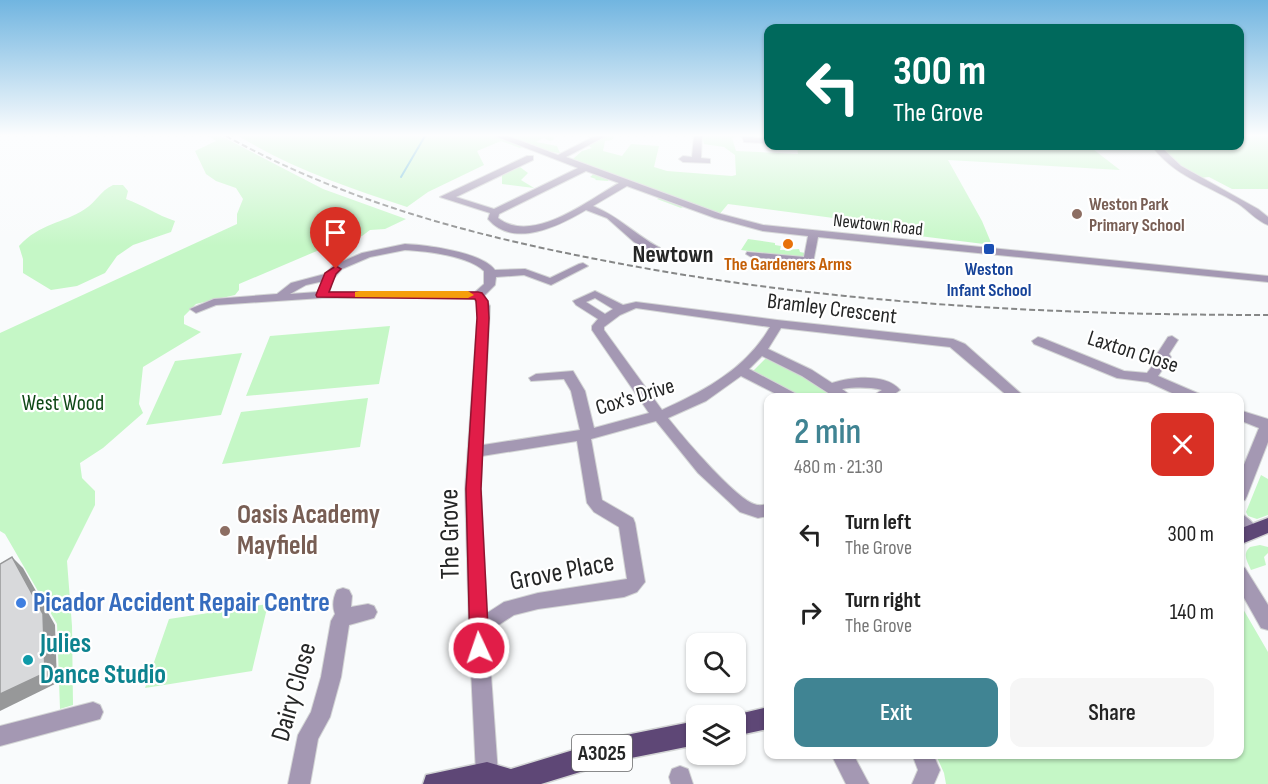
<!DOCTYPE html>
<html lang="en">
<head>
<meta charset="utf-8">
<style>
  :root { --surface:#fff; --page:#f6f6f6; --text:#222; --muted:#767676; --accent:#408493 }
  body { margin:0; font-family:"Sofia Sans Condensed",sans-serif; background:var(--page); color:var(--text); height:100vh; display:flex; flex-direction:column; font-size:22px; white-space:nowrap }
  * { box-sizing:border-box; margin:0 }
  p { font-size:20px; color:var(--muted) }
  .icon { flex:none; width:33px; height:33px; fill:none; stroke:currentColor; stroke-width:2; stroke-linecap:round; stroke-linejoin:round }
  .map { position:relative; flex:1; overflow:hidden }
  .sheet { position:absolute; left:764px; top:393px; width:480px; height:366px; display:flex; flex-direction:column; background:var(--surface); border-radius:12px; box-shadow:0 2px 4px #0004 }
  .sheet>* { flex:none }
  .top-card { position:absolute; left:764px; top:24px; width:480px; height:126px; border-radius:12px; box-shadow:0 2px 4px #0004; background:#00695c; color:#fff; overflow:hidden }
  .fabs { position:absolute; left:686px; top:633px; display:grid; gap:12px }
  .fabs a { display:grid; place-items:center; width:60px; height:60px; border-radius:12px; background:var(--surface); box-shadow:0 2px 4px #0004; font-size:30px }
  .pin { position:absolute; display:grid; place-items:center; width:51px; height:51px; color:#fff; margin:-62px -26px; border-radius:50% 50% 50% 0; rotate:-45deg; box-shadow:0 0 6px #0007 }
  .pin .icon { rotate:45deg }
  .me { position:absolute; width:66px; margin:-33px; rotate:357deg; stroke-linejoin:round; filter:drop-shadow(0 0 4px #0008) }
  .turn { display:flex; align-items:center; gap:21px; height:126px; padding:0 30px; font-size:27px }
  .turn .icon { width:78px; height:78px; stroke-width:2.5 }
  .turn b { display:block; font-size:42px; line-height:51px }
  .round { display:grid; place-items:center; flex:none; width:63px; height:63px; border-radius:12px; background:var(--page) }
  .head { display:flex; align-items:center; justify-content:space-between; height:102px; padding:0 30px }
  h1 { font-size:36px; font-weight:600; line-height:45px; color:var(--accent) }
  .button { display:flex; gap:12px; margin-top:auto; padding:12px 30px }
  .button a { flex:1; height:69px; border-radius:12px; background:var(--accent); color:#fff; font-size:24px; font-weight:600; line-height:69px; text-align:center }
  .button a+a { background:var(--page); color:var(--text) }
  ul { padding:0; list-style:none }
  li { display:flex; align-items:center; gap:18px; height:78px; padding:0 30px }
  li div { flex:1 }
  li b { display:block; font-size:22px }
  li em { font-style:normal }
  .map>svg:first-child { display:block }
</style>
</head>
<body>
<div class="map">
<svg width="1268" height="784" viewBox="0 0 1268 784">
  <rect width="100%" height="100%" fill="#f9fbfc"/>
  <path fill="#c5f7c6" d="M209,136H221L323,189L406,219L385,229L370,230L362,236L338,242L239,284V290L235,295L196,304L184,316V324L201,332L143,367L139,404L143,413L103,448L80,463L82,478L95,491V505L67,561L72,626L73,705L60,709L57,624L5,534L0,531V333L237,224V214L243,199L236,188L216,181L206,174L195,151L216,141Z
    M239,136H552L555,139L550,141L543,138L536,142L557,146L560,153C548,153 531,143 520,148L501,141L477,151L484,165L428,192L407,207C350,188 290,168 239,136Z
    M607,136H614L612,140L605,141L603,151L622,156L631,144L659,146L654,167L667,171L732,176L736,175L735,155L724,147L704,144L702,136H739L732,138L736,151L798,154L797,146H1089L1120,170L948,160L982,221L992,245L887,232L886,225L728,204L718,216L687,205L681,208L657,199L661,197L610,177L608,181L595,180L596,179L590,177L596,172L573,159L582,151L592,148L589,146Z
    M1239,136H1268V189H1232L1209,177L1199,178L1178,166L1159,147L1239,146Z
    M520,167L528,173L521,180L534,188L502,184V175Z
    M113,185H123L128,191L126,199C143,205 157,215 175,221L171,232L133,245L117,256L105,273L77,286L51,290L23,273V259L19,246C40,223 62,224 85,209C96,202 100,191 113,185Z
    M748,239L775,243V245L781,246L780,250L799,249L800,252L805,253L804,258L741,250Z
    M390,326L379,384L246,396L270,336Z
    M242,353L221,415L146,425L175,361Z
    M767,357L842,397H802L751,373Z
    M368,398L360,447L222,464L241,412Z
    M1261,475L1268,479V515L1257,519L1248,516L1246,512Z
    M1260,545L1268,547V553L1264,557L1266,565L1251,570C1247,561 1242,554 1250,547Z
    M1239,602L1268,652V784H946L944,773L936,755L1239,754Z
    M268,604L252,671L145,688L169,619Z"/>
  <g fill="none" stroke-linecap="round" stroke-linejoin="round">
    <path stroke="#60b7d5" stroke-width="2" d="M401,177L425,136"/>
    <defs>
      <path id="minor" d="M495,136H508L558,155L595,136H606L566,157L721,214L763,225L1268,276V282L818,237L813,263L751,257L746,254L747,252L804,257L808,236L763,231L715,218L627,186L593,206C620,217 634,234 660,248V252L650,256L646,255L645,253L648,250L634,242L607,218L586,210C559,226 514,249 488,219L490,213L440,197L527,156H533V160L456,197L494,209L578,168ZM586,171L619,183C588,200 533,245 498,218L499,214Z
        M694,136H702L701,158L710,159V163L683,162L679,159L683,156L692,157Z
        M742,136L768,139V146H770H767L763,143L744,142Z
        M1152,146H1160L1181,166L1258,209L1268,217V225C1257,221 1248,210 1237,203C1207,185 1174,176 1152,146Z
        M405,244C427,245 482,252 495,270L525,269L550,278L579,264L583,263L588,266L551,285L524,275L496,277L495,285L484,296L490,306L483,445L580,430L571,391L564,379L531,381L529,378L536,374L573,371L585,391L594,428L649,413L592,330V326L598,319L576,305L573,301L595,291L623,305L636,302L777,320L953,339L965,344L1026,398H1010L950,347L781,328L768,349L812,370L832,383C851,377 886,373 900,390L889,398H869L882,390C869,387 856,387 842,389L854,398H836L802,376L762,356L749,369L804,398H784L741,376L706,401L668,418C683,437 734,497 754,504C759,506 763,505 768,504V516L758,518L740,512L698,473L656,421L591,439L602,500L633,518L635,523L645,582L637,592L624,597L538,609L514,615L488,632L498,774L495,782L489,784L479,782L476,774L469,628L465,489L478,306L474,298H322L216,305L196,313L190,309L214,299L277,294L291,283L325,274L334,265L362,253ZM405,250C426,251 469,256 484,271V284L475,292H329L331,287L325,284L321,285L318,292L290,294L306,285L333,279L342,269L370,257ZM595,298L613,309L605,314L586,302ZM636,308L770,327C746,369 704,391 662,410L604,330V327L620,315ZM577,441L587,503L594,512L619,527L627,579L538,593L504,602L487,613L481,489L482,456Z
        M1172,336L1178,340L1169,354L1171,357L1158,376L1202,395L1204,398H1183L1148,382L1117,378L1034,344L1032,341L1038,337L1042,338L1124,371L1147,373L1159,357L1157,354L1168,337Z
        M1239,410L1268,419V442L1247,496L1245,500L1239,502V477L1259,428L1239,420Z
        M1239,513C1247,516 1254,523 1258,531L1256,536L1250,538L1239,530Z
        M1239,565L1245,568L1268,605V630L1261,628L1239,589Z
        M343,588L349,590L352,596L351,607L368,604L374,606L377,612L374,618L349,625L341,677L330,717L318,739L310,784H288L298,735L311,712L321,677L331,621L335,614C332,606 333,598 337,590Z
        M93,702L100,705L103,712L100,719L0,746V726Z
        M831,754H853L869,784H846Z
        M912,754H933L940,770L934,784H912L918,770Z
        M680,766L688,769L693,784H671L669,777L672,769Z"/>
      <path id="major" d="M1268,518V533L1239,545V529Z
        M768,707V729L735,736V716H730Z
        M696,721V745L616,761L541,784H423L426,775L487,762L511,769L616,737Z"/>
    </defs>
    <use href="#minor" stroke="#d3d5d5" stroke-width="2"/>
    <use href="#major" stroke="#d3d5d5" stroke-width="3"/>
    <use href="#minor" fill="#a498b3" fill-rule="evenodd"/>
    <use href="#major" fill="#5e4776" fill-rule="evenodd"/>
    <path stroke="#868787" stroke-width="2" stroke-dasharray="6 3" stroke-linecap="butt" d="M226,136C352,205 482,238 622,264C835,304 1051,315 1268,315"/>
  </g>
  <path fill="#979899" d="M12,557L23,568L55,625L57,683L0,711V694Z"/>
  <path fill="#d8d9db" stroke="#979899" stroke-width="1.5" d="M12,557L43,614L45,673L0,694V564Z"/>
  <linearGradient id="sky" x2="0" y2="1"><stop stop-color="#71b5e0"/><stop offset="0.55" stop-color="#fcfdfe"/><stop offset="1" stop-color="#fcfdfe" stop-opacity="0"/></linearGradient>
  <rect width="1268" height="246" fill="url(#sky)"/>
  <path fill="#e11d48" stroke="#92132f" stroke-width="1.5" d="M336,266L341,269L336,274L329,292H478L482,293L488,301L489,318L481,489L489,648L486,655L479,658L472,655L470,648L466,489L477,318L476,301L475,299L317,297L316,295L325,273Z"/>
  <path fill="#f59e0b" d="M360,291H468L474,295L468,298L355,297V292Z"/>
  <g fill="#8d6e63" stroke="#fff" stroke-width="2">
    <circle cx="1077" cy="214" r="6"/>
    <circle cx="225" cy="531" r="6"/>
  </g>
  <circle fill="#e8710a" stroke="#fff" stroke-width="2" cx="788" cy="244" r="6"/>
  <rect fill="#1a4fb4" stroke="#fff" stroke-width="2" x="983" y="243" width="12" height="12" rx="3"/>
  <circle fill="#3f7fe0" stroke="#fff" stroke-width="2" cx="21" cy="603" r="6"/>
  <circle fill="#0f9aa8" stroke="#fff" stroke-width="2" cx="28" cy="660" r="6"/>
  <g text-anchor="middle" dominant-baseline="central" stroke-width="4.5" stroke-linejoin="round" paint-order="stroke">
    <g font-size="18" font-weight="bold" fill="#785e54" stroke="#fff" text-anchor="start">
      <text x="1089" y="204">Weston Park<tspan x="1089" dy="21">Primary School</tspan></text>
    </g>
    <g font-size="18" fill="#252626" stroke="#fff">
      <text transform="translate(878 225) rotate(6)">Newtown Road</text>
    </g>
    <g font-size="18" font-weight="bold" fill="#c56008" stroke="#fff">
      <text x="788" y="264">The Gardeners Arms</text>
    </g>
    <g font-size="18" font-weight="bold" fill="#164399" stroke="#fff">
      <text x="989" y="269">Weston<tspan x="989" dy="21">Infant School</tspan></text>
    </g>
    <rect fill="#fff" stroke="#666767" stroke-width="1.5" x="572" y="735" width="60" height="36" rx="4.5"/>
    <g font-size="21" font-weight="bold" fill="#252626">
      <text x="602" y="753">A3025</text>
    </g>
    <g font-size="22" fill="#252626" stroke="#fff">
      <text transform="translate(832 309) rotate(7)">Bramley Crescent</text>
      <text transform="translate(1133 352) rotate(18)">Laxton Close</text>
      <text transform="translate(635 397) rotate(-17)">Cox's Drive</text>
    </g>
    <g font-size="22" fill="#0f4816" stroke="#fff">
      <text x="63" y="403">West Wood</text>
    </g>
    <g font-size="24" font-weight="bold" fill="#252626" stroke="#fff">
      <text x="673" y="254">Newtown</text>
    </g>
    <g font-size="27" font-weight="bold" fill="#785e54" stroke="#fff" text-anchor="start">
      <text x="237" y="515">Oasis Academy<tspan x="237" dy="31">Mayfield</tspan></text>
    </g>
    <g font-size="27" fill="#252626" stroke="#fff">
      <text transform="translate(450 534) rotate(-91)">The Grove</text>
      <text transform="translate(562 572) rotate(-11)">Grove Place</text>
      <text transform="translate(294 692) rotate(-74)">Dairy Close</text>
    </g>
    <g font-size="27" font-weight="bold" fill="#366cbe" stroke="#fff" text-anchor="start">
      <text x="33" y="603">Picador Accident Repair Centre</text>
    </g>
    <g font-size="27" font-weight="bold" fill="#0d838f" stroke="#fff" text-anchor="start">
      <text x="40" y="644">Julies<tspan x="40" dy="31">Dance Studio</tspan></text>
    </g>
  </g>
</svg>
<div class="fabs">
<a><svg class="icon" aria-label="search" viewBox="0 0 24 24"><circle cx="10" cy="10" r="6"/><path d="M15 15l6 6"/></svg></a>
<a><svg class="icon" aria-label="layers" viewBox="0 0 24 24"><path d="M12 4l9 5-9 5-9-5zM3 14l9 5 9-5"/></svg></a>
</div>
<div class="pin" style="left:336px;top:269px;background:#d93025"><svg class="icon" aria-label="arrive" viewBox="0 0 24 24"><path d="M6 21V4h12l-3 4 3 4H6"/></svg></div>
<svg class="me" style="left:479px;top:648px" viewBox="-20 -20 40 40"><circle r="17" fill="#e11d48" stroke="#fff" stroke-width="3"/><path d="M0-11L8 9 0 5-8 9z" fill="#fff"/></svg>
<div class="top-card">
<div class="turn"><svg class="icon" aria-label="left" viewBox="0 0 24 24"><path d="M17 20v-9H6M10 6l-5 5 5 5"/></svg><div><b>300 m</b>The Grove</div></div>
</div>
<section class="sheet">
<div class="head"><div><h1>2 min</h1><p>480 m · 21:30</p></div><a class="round" style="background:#d93025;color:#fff"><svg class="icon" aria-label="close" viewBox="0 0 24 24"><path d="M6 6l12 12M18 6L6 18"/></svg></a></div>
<ul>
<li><svg class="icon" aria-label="left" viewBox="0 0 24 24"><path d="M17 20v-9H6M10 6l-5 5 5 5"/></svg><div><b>Turn left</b><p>The Grove</p></div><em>300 m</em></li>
<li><svg class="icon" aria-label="right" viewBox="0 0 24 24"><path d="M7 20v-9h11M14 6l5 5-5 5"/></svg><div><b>Turn right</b><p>The Grove</p></div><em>140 m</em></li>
</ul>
<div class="button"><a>Exit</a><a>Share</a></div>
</section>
</div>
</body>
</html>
